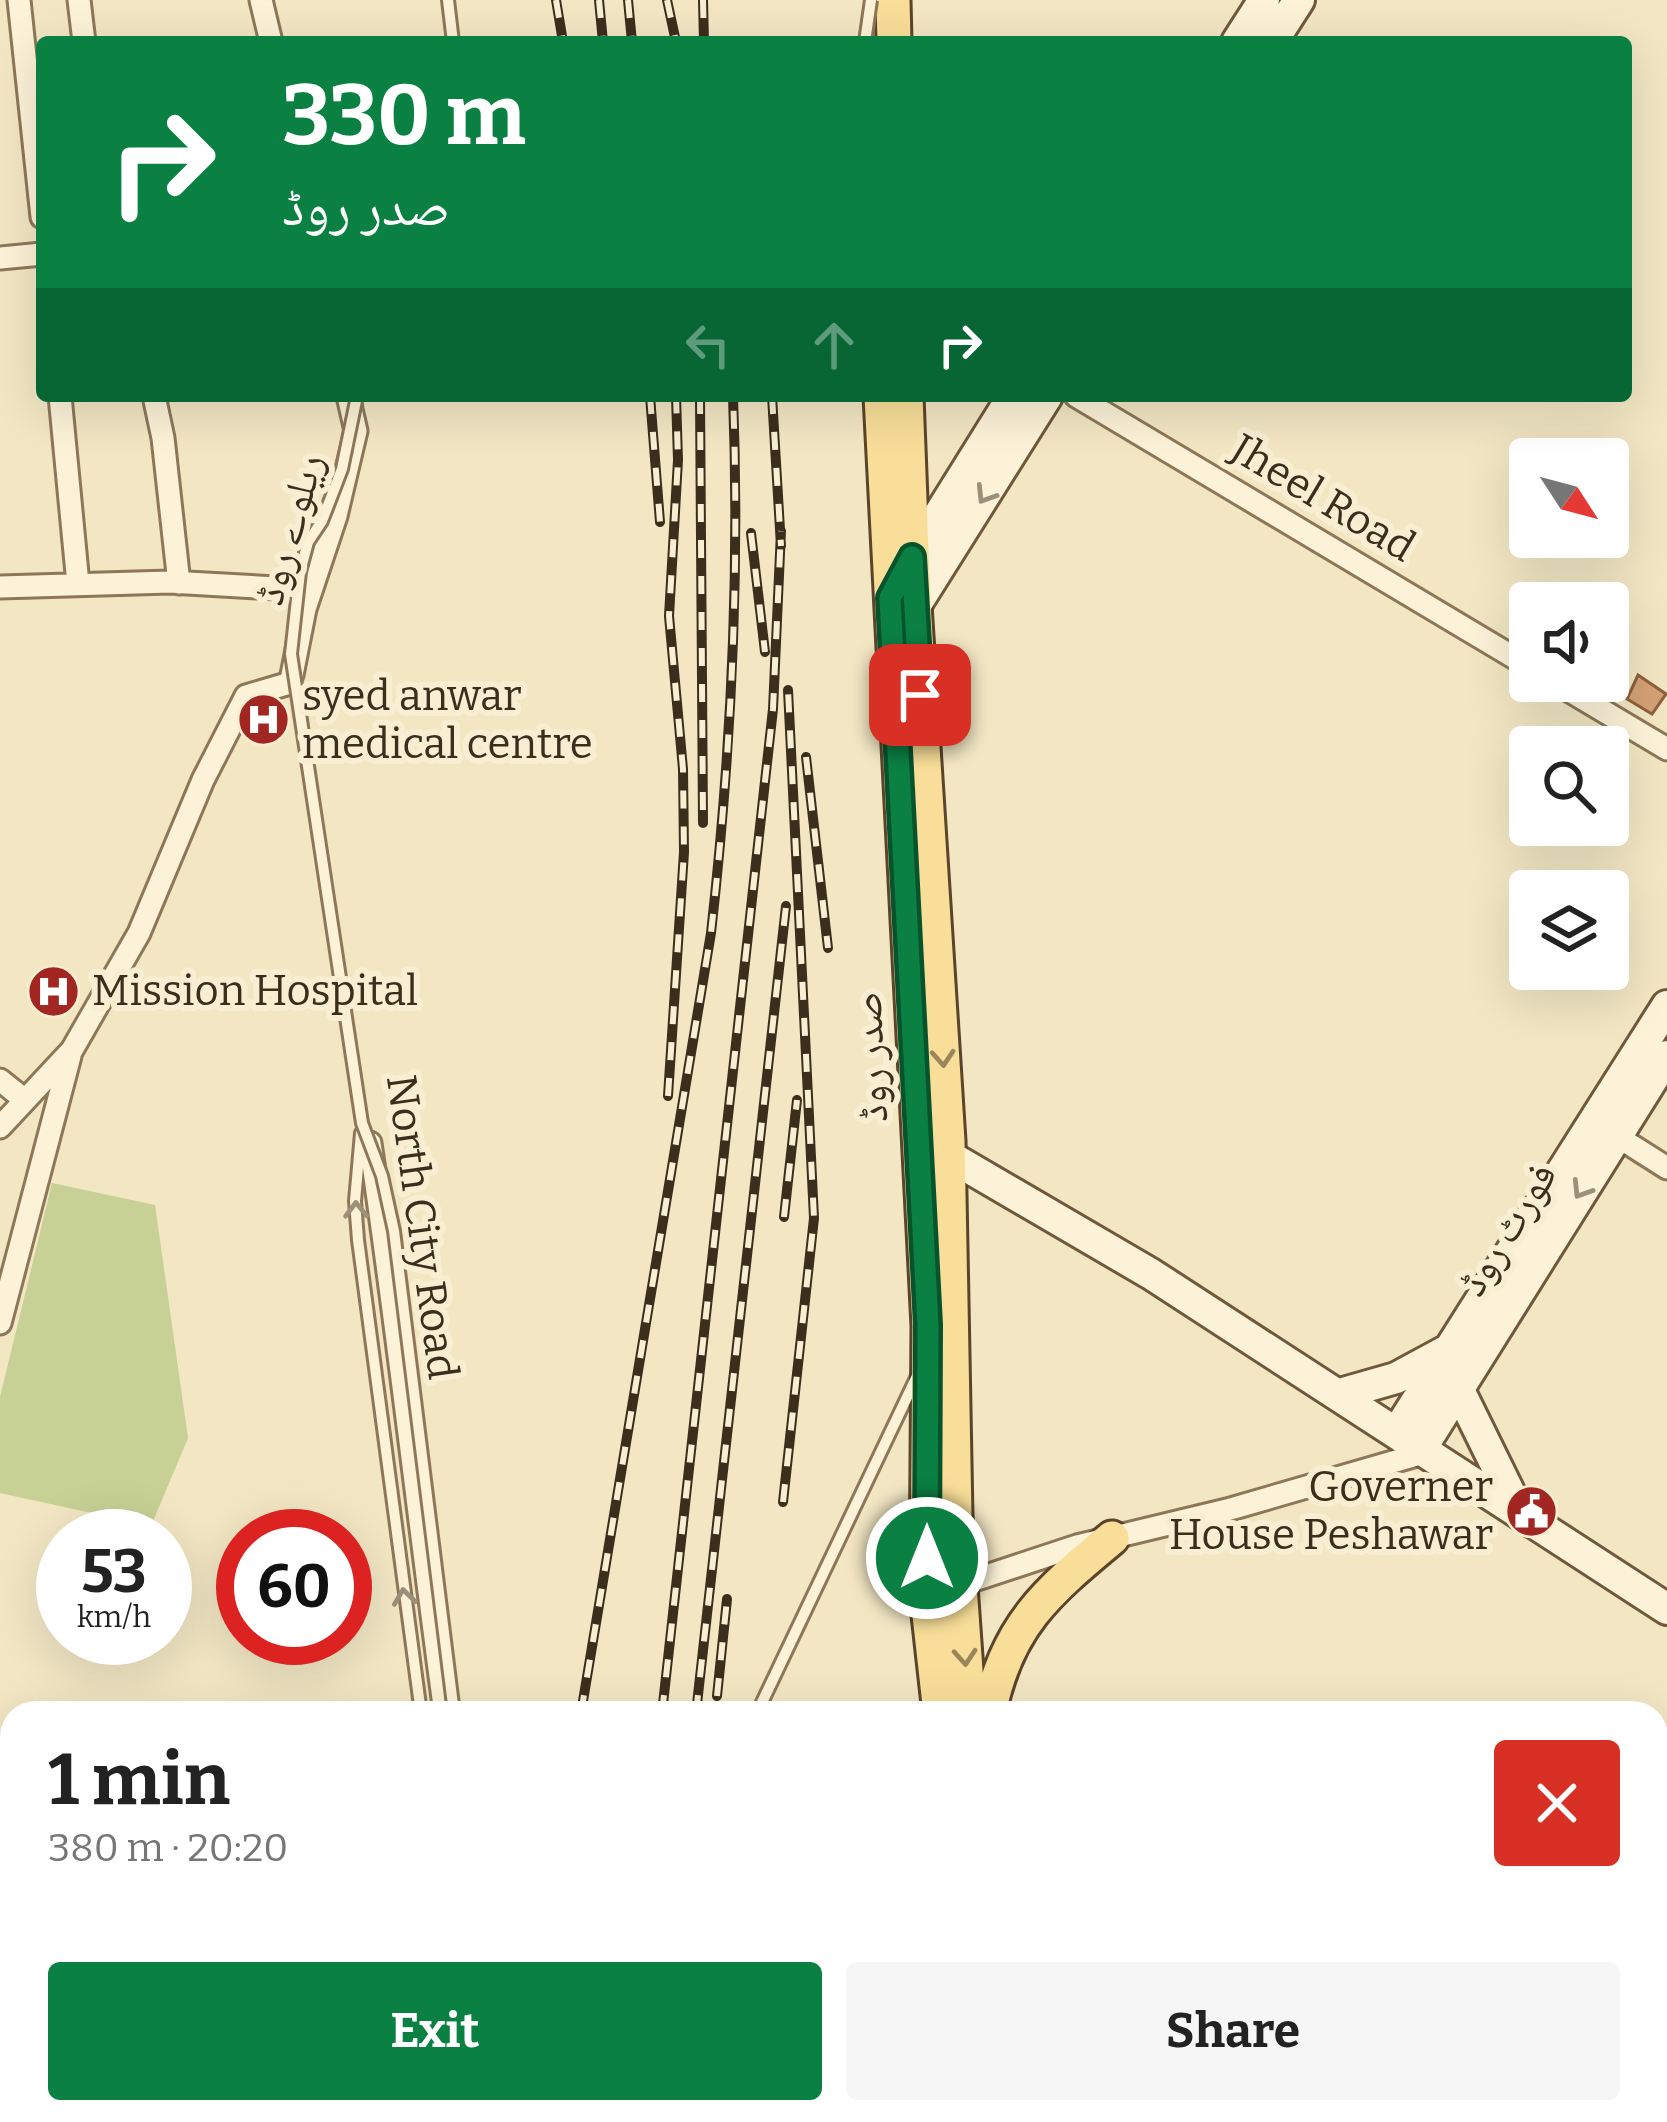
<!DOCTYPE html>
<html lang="en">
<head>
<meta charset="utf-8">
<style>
  :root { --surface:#fff; --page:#f6f6f6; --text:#222; --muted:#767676; --accent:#0b8043 }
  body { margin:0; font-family:Bitter,"Noto Naskh Arabic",serif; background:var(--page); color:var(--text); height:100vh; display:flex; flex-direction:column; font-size:45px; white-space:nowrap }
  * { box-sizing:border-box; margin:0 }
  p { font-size:39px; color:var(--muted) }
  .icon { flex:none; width:66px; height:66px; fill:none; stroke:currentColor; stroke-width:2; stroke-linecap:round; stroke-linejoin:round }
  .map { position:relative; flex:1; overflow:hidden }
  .panel { position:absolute; left:0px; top:1701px; width:1668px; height:423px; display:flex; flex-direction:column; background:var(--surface); border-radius:36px 36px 0 0; box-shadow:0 12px 48px #0002 }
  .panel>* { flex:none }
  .banner { position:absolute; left:36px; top:36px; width:1596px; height:366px; border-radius:12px; box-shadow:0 12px 48px #0002; background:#0b8043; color:#fff; overflow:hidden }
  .needle { width:78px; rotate:126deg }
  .controls { position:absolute; left:1509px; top:438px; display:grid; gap:24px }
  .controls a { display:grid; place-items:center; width:120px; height:120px; border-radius:12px; background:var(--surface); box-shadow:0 12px 48px #0002; font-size:60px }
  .speed { position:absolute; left:36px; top:1509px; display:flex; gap:24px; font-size:60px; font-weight:700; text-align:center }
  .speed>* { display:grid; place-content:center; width:156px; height:156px; border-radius:50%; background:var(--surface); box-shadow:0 12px 48px #0002; line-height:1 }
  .speed small { font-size:30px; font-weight:400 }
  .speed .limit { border:18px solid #d22; background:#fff; color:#111 }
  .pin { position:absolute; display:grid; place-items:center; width:102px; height:102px; color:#fff; margin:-51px; border-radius:24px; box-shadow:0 6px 18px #0006 }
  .me { position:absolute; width:132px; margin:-66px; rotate:0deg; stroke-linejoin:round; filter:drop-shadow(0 0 9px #0008) }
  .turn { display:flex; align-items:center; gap:42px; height:252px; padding:0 48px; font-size:54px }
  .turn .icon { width:156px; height:156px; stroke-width:2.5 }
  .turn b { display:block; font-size:84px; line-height:102px }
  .lanes { display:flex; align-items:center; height:114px; padding:0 48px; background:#0003; justify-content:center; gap:60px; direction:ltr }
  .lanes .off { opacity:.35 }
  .round { display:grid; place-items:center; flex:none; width:126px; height:126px; border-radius:12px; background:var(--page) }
  .overview { display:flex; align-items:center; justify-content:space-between; height:204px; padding:0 48px }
  h1 { font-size:72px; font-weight:700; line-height:90px }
  .button { display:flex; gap:24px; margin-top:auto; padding:24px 48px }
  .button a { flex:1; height:138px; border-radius:12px; background:var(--accent); color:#fff; font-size:48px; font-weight:700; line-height:138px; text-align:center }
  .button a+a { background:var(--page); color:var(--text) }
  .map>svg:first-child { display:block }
</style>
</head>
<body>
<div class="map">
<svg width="1667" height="2122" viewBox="0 0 1667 2122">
  <rect width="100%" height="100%" fill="#f2e6c3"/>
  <path fill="#c7d195" d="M52,1183L155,1205L188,1438L151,1526L0,1493V1397Z"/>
  <path fill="#d3a175" stroke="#8f603b" stroke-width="3" d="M1638,675L1666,694L1652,714L1627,699Z"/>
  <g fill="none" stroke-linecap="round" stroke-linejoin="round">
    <defs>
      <path id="lane" d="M448,0L453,42
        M361,1133L355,1201L358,1240L421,1713
        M757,1713L918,1374
        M935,2112L936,2122"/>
      <path id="street" d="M19,0L42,217
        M79,0L84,42
        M261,0L271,42
        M0,258L42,254
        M60,396L78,584
        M154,396L163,438L179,583
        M1076,396L1530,667
        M0,587L170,582L311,590
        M292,675L305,609L336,516L356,431L348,396
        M1553,681L1667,749
        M0,1080L25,1100
        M0,1127L72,1050L139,933L203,780L246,696L290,683
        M1615,1135L1667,1168
        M370,1143C398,1332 419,1523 445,1713
        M0,1323L70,1056
        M959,1585L1077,1546L1227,1510L1427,1452"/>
      <path id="secondary" d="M1237,42L1264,0
        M1272,42L1299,0
        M907,566L1013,396
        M910,614L1047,396
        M949,1156L1151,1274L1667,1609
        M1458,1388L1519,1512
        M1340,1394L1396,1378L1446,1351
        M1397,1432L1667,1006
        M1421,1449L1667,1056
        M0,1987L12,1977
        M434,2122L435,2112"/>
      <path id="primary" d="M893,0L894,42
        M881,396L929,1326L927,1597L940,1713
        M906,396L914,605L948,1141L955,1516L969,1713
        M989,1713C1006,1626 1047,1592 1112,1538
        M1016,2112L1019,2122
        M1046,2112L1049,2122"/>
    </defs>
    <use href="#lane" stroke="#8d7758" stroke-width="16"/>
    <use href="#street" stroke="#8d7758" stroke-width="27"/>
    <use href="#secondary" stroke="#6f583b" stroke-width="36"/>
    <use href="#primary" stroke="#5b442c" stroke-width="39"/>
    <use href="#lane" stroke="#fbf2d7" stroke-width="10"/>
    <use href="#street" stroke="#fbf2d7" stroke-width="21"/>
    <use href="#secondary" stroke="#fbf2d7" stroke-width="30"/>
    <use href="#primary" stroke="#f8de98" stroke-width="33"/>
    <defs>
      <path id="rail" d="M556,0L563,42
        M599,0L603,42
        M628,0L632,42
        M667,0L676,42
        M703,0L704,42
        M650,396L660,522
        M700,396L703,823
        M772,396L781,546
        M751,533L765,652
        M806,757L828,948
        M668,1096L684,852L683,769L669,616L678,460L676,396
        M784,1217L797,1100
        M783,1502L814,1218L788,690
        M717,1696L727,1599
        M581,1713L711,933C731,754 740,576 733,396
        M662,1713L773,709L781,531
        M696,1713L786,906
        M527,2122L528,2112"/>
    </defs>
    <use href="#rail" stroke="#3c2e1d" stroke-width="10"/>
    <use href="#rail" stroke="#f8efd3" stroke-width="6" stroke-dasharray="18" stroke-linecap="butt"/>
    <defs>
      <path id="lane-bridge" d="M865,42L871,0
        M357,396L342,469L322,521L308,542L300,572L291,654L362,1123L382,1176L394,1231L454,1713"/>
    </defs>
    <use href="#lane-bridge" stroke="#8d7758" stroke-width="16" stroke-linecap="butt"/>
    <use href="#lane-bridge" stroke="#fbf2d7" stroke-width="10"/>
  </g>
  <defs><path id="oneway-chevron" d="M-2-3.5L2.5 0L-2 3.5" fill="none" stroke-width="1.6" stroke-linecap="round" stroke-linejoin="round" transform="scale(3)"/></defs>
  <g stroke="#9c907a">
    <use href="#oneway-chevron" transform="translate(985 495) rotate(122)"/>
    <use href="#oneway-chevron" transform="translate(1581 1190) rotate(122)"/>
    <use href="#oneway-chevron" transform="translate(356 1210) rotate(-91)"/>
    <use href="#oneway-chevron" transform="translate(404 1597) rotate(-98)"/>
  </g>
  <g stroke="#9a865a">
    <use href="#oneway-chevron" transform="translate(943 1058) rotate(86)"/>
    <use href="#oneway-chevron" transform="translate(965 1657) rotate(86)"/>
  </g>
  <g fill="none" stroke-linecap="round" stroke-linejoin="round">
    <defs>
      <path id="route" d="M920,695L912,557L890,598L928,1325L927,1558"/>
    </defs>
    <use href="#route" stroke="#07532c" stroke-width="30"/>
    <use href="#route" stroke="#0b8043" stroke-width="21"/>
  </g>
  <defs>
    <symbol id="hospital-disc" viewBox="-11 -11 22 22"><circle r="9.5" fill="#a22723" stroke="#f8efd3"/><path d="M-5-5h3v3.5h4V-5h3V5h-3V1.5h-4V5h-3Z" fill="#fff"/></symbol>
    <symbol id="civic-disc" viewBox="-11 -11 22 22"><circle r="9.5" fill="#a22723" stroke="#f8efd3"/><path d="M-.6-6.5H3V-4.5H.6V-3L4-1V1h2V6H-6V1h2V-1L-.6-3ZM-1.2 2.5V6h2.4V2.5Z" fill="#fff"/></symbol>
  </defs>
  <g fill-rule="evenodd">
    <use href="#hospital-disc" x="234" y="690" width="59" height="59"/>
    <use href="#hospital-disc" x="24" y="962" width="59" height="59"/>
    <use href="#civic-disc" x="1502" y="1482" width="59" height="59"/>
  </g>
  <g text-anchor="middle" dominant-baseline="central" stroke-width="12" stroke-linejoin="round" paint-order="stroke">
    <g font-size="42" fill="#3c2e1d" stroke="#f8efd3">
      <text transform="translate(1323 498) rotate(31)">Jheel Road</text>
      <text transform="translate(289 529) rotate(-74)">ریلوے روڈ</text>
      <text transform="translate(870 1057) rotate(-93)">صدر روڈ</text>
      <text transform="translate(422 1227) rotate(82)">North City Road</text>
      <text transform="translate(1507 1229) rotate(-58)">فورٹ روڈ</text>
    </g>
    <g font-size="42" fill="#3c2e1d" stroke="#f8efd3" text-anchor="start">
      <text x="302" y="696">syed anwar<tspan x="302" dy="48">medical centre</tspan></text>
      <text x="92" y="991">Mission Hospital</text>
      <text x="1493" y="1487" text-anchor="end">Governer<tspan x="1493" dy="48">House Peshawar</tspan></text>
    </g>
  </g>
</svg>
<div class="controls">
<a><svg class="needle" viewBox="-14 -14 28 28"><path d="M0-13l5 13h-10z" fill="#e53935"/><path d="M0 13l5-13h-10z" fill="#767676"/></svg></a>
<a><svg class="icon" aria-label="sound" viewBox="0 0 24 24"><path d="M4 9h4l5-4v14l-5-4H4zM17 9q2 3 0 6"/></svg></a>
<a><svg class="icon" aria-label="search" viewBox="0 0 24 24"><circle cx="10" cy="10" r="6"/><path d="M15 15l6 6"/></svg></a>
<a><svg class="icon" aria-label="layers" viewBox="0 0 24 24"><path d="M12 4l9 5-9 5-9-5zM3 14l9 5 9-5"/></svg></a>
</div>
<div class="speed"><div>53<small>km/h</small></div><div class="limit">60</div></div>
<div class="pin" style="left:920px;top:695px;background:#d93025"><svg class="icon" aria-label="arrive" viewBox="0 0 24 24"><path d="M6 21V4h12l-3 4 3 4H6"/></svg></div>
<svg class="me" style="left:927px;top:1558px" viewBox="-20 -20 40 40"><circle r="17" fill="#0b8043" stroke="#fff" stroke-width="3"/><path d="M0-11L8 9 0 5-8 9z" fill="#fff"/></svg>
<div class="banner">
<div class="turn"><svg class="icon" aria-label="right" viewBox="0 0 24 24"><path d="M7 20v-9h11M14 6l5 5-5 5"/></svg><div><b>330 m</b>صدر روڈ</div></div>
<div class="lanes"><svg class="icon off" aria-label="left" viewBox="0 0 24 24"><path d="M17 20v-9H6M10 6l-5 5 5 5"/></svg><svg class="icon off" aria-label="ahead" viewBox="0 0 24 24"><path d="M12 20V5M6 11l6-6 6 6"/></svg><svg class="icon" aria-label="right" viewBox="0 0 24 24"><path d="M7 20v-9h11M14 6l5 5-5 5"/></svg></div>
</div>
<section class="panel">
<div class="overview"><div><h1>1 min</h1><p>380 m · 20:20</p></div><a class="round" style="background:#d93025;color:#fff"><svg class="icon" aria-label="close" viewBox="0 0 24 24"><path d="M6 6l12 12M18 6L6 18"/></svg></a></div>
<div class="button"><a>Exit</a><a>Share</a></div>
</section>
</div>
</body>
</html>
